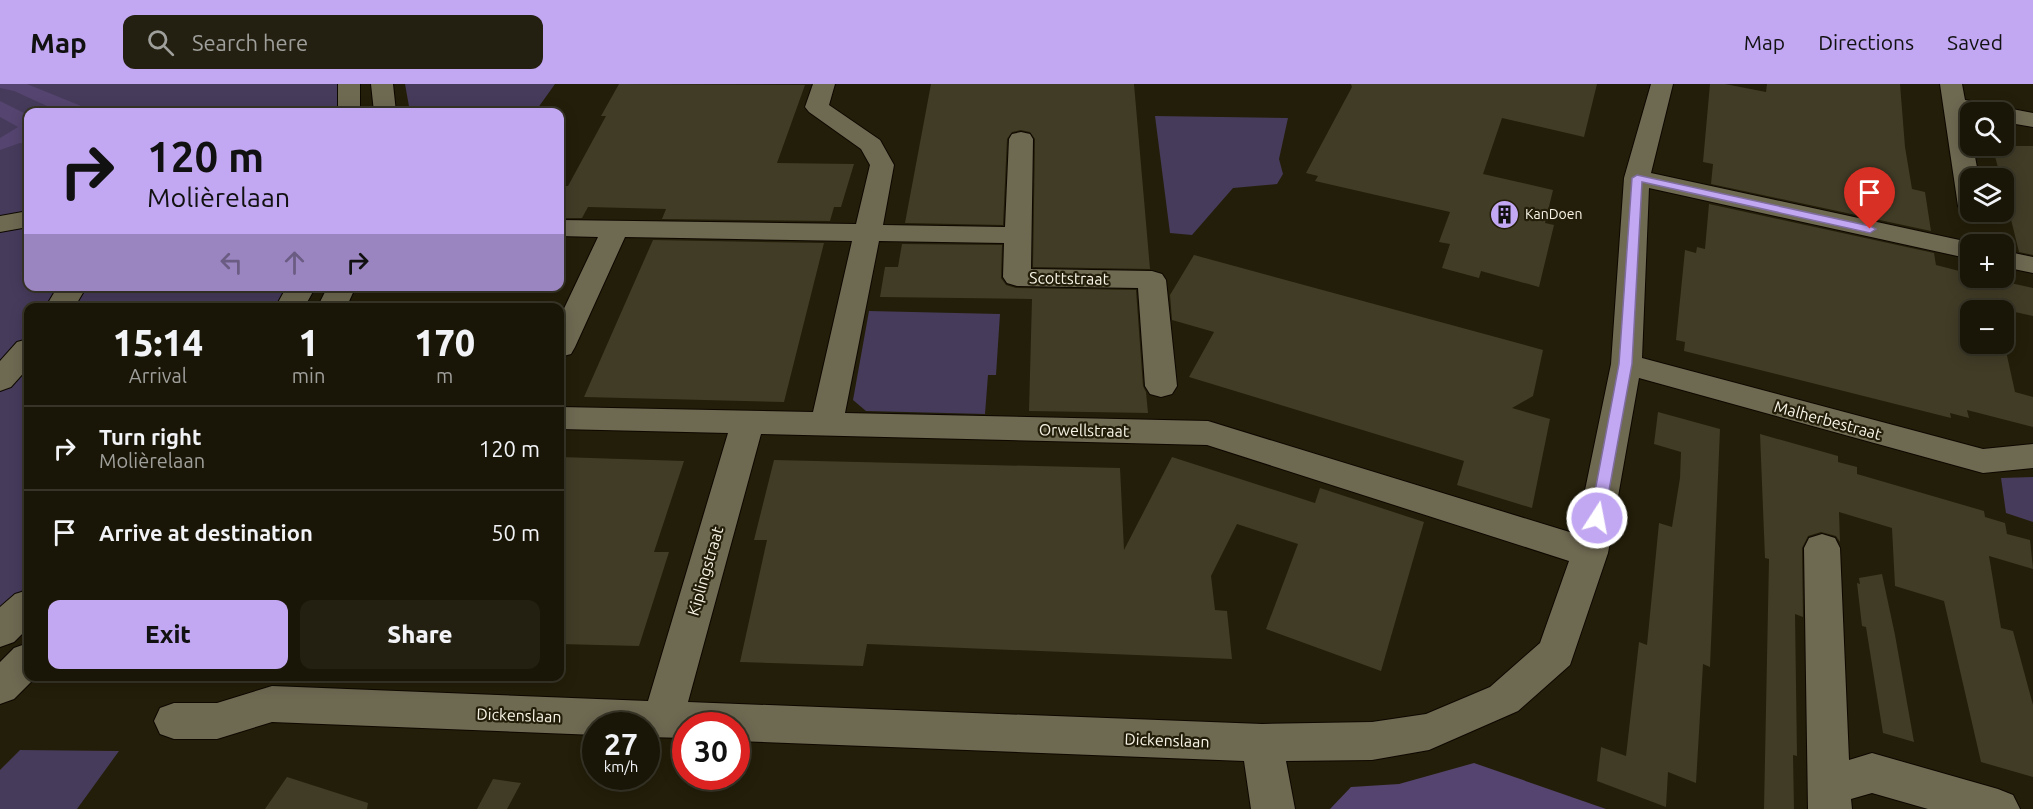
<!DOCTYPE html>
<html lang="en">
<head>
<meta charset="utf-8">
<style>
  :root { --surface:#1a1607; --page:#231f11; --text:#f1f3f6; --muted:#9f9f9b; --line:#383528; --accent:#c2a7f2 }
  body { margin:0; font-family:Ubuntu,sans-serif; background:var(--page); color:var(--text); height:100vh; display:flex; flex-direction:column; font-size:22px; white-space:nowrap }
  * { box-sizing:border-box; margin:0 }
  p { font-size:20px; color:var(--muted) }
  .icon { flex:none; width:33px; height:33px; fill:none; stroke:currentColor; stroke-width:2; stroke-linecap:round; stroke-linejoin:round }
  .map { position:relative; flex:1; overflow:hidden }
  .side { position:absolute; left:24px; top:219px; width:540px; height:378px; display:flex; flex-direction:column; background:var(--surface); border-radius:12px; box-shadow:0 3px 15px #0003,0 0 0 2px var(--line) }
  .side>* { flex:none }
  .banner { position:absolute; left:24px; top:24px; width:540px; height:183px; border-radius:12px; box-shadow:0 3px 15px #0003,0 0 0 2px var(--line); background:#c2a7f2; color:#111; overflow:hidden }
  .buttons { position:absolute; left:1960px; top:18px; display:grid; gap:12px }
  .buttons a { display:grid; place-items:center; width:54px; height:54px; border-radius:12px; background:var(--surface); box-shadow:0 3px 15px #0003,0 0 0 2px var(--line); font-size:30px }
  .speed { position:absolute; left:582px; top:628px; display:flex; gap:12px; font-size:30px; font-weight:700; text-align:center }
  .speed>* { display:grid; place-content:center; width:78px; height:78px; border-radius:50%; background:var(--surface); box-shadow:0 3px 15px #0003,0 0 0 2px var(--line); line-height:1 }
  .speed small { font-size:15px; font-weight:400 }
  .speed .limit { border:9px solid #d22; background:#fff; color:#111 }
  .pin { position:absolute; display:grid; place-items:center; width:51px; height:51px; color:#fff; margin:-62px -26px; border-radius:50% 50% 50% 0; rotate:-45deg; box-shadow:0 0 6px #0007 }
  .pin .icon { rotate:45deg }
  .me { position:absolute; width:66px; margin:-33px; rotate:11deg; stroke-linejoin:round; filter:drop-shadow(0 0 4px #0008) }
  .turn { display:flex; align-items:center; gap:21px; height:126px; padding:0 24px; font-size:27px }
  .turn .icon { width:78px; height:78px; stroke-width:2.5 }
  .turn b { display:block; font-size:42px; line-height:51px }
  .lanes { display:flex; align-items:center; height:57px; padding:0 24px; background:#0003; justify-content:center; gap:30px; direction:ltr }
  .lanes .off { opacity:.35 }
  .eta { display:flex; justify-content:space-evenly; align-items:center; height:102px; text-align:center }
  .eta b { font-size:36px; font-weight:800; line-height:42px }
  .button { display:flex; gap:12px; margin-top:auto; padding:12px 24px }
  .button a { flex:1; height:69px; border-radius:12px; background:var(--accent); color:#111; font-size:24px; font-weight:800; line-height:69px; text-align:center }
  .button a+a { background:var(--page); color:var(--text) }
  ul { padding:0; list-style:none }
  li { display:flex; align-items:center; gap:18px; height:84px; padding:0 24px; border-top:2px solid var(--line) }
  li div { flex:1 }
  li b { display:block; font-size:22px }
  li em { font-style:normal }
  header { display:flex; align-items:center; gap:36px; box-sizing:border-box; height:84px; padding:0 30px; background:var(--accent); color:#111 }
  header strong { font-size:28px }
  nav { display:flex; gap:33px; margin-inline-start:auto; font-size:21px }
  .search { width:420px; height:54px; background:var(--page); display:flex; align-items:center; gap:15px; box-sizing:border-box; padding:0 21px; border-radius:12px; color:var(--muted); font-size:22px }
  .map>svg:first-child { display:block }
</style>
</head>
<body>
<header>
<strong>Map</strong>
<div class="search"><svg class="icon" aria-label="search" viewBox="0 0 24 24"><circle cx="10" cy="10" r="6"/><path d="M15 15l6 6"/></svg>Search here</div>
<nav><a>Map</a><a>Directions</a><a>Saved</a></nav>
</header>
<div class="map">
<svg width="2033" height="725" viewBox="0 0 2033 725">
  <rect width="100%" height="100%" fill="#231e09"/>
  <path fill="#463b5b" d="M0,0H343L338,28H28V202L294,203L281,223L28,224V501L0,526Z
    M405,0H555L535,28H410Z
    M1155,32L1288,34L1279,75L1283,90L1277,100L1233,104L1192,151L1170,149Z
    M869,227L1000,230L996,291H988L985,330L866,327L853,316Z
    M2033,393V438L2006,429L2001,394Z
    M20,666L119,667L77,725H0V686Z"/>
  <path fill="#54446f" d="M0,0H27L96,28H60L14,7L0,4Z
    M0,17L28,31V59H20L0,66V54L18,43L0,33Z
    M1474,679L1606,725H1330L1351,703L1399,700Z"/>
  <path fill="#413c26" d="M619,0L805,1L777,79L854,80L841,123H834L830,137L662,135L666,125L588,123L582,134H560V102H568L606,32H601Z
    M931,0H1134L1150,185L1033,183L1035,55L1030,48L1021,46L1012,48L1007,55L1003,141L905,139Z
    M1351,0H1597L1584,53L1502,34L1483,90L1553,106L1545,139L1554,141L1539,203L1481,187L1479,194L1442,184L1450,160L1439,158L1450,128L1315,97L1318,92L1306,89L1352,3Z
    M1710,0H1725L1766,8L1767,0H1900L1905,63L1912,105L1925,108L1931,147L1711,100L1713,80L1703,78Z
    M1992,62H2033V171L2019,168L2004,107V94H2001Z
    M1709,120L1934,169L1936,181L1971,190V194H1988L2033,204V232L1997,224V226H1971V260L2004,258L2015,308L2033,313V343L1967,326L1969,334L1950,329L1951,334L1684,267L1685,258L1676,256L1685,166L1696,169L1697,163L1705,165Z
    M653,156L824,159L784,318L584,313Z
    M902,160L1002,161L1001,194L1006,201L1016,204L1136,206L1143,302L1146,308L1148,329L1029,327L1032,215L880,213L885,183H898Z
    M1194,171L1543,266L1533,312L1512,324L1550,335L1532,424L1457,401L1464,377L1189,293L1214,248L1172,236L1170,211Z
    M1658,328L1720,345L1710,583L1703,580L1696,699L1668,688L1666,723L1597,697L1601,663L1626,672L1639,558L1647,561L1659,439L1672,443L1680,394L1681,368L1654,360Z
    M1760,350L1838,372V378L1857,383V390L1984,427L1985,433L2005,439L2007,450L2030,456L2033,485L1989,472L2001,544L2013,547L2033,621V693L1981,678L1944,517L1895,502L1892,444L1839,428L1840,458L1836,452L1821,448L1808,452L1802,464L1803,533L1795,530L1797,672L1793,671L1794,725H1764L1769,475L1765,474Z
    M560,373L684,377L654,468H669L639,562L560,560Z
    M1172,373L1315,419L1320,404L1424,438L1381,587L1266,545L1298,460L1237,440L1211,492L1215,526L1227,527L1232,575L867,560L863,582L740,578L767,456H754L774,376L1120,384L1124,466Z
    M1882,490L1895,551L1914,658L1883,649L1866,543L1862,542L1857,499L1860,500L1859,494Z
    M287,693L368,719L367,725H265Z
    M493,695L521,699L507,725H477Z"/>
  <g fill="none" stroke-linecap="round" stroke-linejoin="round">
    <defs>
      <path id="minor" d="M338,0H360V28H338Z
        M371,0H393L396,28H374Z
        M813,0H835L829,21L880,56L894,81L883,141L1005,143L1009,55L1012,50L1021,48L1030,50L1033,55L1031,185L1152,187L1162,190L1166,196L1177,302L1172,310L1161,313L1150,310L1145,302L1138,204L1017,202L1007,199L1003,193L1004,159L879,157L845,329L1208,337L1576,450L1611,280L1624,94L1651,0H1673L1651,89L1978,160H1971V175L1649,104L1642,274L1983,365L2033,360V384L1983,389L1639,294L1608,469L1570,581L1518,627L1429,666L1372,676L1286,677L1295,725H1251L1244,677L736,657V642H686V654L646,653V642H596V651L272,638L217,655H174L160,650L154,637L160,624L174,619H217L272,602L648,617L728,349L560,345V323L813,328L852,157L625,153L575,263L571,270L560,273V233L598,153L560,152V136L856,140L870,81L861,65L809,28L805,23ZM761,350L1207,361L1569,477L1540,559L1490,603L1426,630L1372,638L1262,640L688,618Z
        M1940,0H1962L1965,16L2033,29V43L2004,38V28L1968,30L1971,62H1973L1979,94H1971V128H1980L1971,130L1962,128L1958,122Z
        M28,127V143L0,148V132Z
        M2004,167L2033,173V189L2004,183Z
        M58,202H87L74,224H45Z
        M287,202H316L304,224H275Z
        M328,202H356L346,224H317Z
        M28,255V284L11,303L0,307V277L17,258Z
        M1822,450L1835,454L1840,464L1849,676L1872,669L1998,705L2013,711L2020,725H1928L1872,709L1851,715L1852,725H1808L1804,464L1809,454Z
        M28,506V544L14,558L0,563V523L15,510Z
        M28,559V592H37L14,615L0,620V578L14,564Z"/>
    </defs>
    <use href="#minor" stroke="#0d0800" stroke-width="2"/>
    <use href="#minor" fill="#6e6951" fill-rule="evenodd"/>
  </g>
  <path fill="#c2a7f2" stroke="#7e6d9d" stroke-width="1.5" d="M1637,91L1870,142L1876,145L1870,149L1642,98L1632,280L1604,434L1602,438H1592L1590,434L1619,280L1632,94Z"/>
  <defs>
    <symbol id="building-disc" viewBox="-11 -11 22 22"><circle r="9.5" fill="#c2a7f2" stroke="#231e09"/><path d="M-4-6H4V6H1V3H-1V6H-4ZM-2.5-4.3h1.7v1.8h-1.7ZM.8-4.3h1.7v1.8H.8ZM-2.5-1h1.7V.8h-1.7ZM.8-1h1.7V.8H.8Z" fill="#111"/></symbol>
  </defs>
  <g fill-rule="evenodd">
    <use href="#building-disc" x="1488" y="114" width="33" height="33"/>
  </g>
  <g text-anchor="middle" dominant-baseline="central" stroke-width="4.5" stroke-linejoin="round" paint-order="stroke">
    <g font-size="14" fill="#f8f5e8" stroke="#231e09" text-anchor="start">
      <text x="1525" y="130">KanDoen</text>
    </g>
    <g font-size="16" fill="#f8f5e8" stroke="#231e09">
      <text transform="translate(1069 194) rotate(1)">Scottstraat</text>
      <text transform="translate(1828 336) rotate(15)">Malherbestraat</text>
      <text transform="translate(1084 346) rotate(1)">Orwellstraat</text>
      <text transform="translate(705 487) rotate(-74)">Kiplingstraat</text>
      <text transform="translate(519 631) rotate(2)">Dickenslaan</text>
      <text transform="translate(1167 656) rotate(2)">Dickenslaan</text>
    </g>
  </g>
</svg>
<div class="buttons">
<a><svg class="icon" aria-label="search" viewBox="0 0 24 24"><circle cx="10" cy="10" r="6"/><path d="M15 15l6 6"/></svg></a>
<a><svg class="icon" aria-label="layers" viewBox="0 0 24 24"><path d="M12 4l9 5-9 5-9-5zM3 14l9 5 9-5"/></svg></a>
<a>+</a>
<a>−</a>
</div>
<div class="speed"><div>27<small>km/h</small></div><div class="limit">30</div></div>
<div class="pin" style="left:1870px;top:145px;background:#d93025"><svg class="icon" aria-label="arrive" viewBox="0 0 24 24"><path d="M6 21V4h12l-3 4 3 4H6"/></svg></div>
<svg class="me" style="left:1597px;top:434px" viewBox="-20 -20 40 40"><circle r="17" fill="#c2a7f2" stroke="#fff" stroke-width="3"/><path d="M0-11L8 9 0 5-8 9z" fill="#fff"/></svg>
<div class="banner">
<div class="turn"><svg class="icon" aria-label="right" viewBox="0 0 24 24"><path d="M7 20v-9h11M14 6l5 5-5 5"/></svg><div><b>120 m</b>Molièrelaan</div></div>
<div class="lanes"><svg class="icon off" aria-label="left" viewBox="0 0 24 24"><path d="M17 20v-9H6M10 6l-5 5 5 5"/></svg><svg class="icon off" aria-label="ahead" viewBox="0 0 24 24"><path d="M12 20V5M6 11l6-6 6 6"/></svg><svg class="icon" aria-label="right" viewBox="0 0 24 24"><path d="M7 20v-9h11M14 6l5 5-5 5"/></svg></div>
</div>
<section class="side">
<div class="eta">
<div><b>15:14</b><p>Arrival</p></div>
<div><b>1</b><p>min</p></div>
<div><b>170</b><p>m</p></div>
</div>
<ul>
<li><svg class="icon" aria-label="right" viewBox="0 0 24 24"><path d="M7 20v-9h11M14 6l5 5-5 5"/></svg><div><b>Turn right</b><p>Molièrelaan</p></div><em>120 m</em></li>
<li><svg class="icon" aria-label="arrive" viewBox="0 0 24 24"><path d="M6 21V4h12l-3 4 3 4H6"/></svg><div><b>Arrive at destination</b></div><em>50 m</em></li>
</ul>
<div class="button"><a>Exit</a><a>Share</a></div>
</section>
</div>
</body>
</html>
